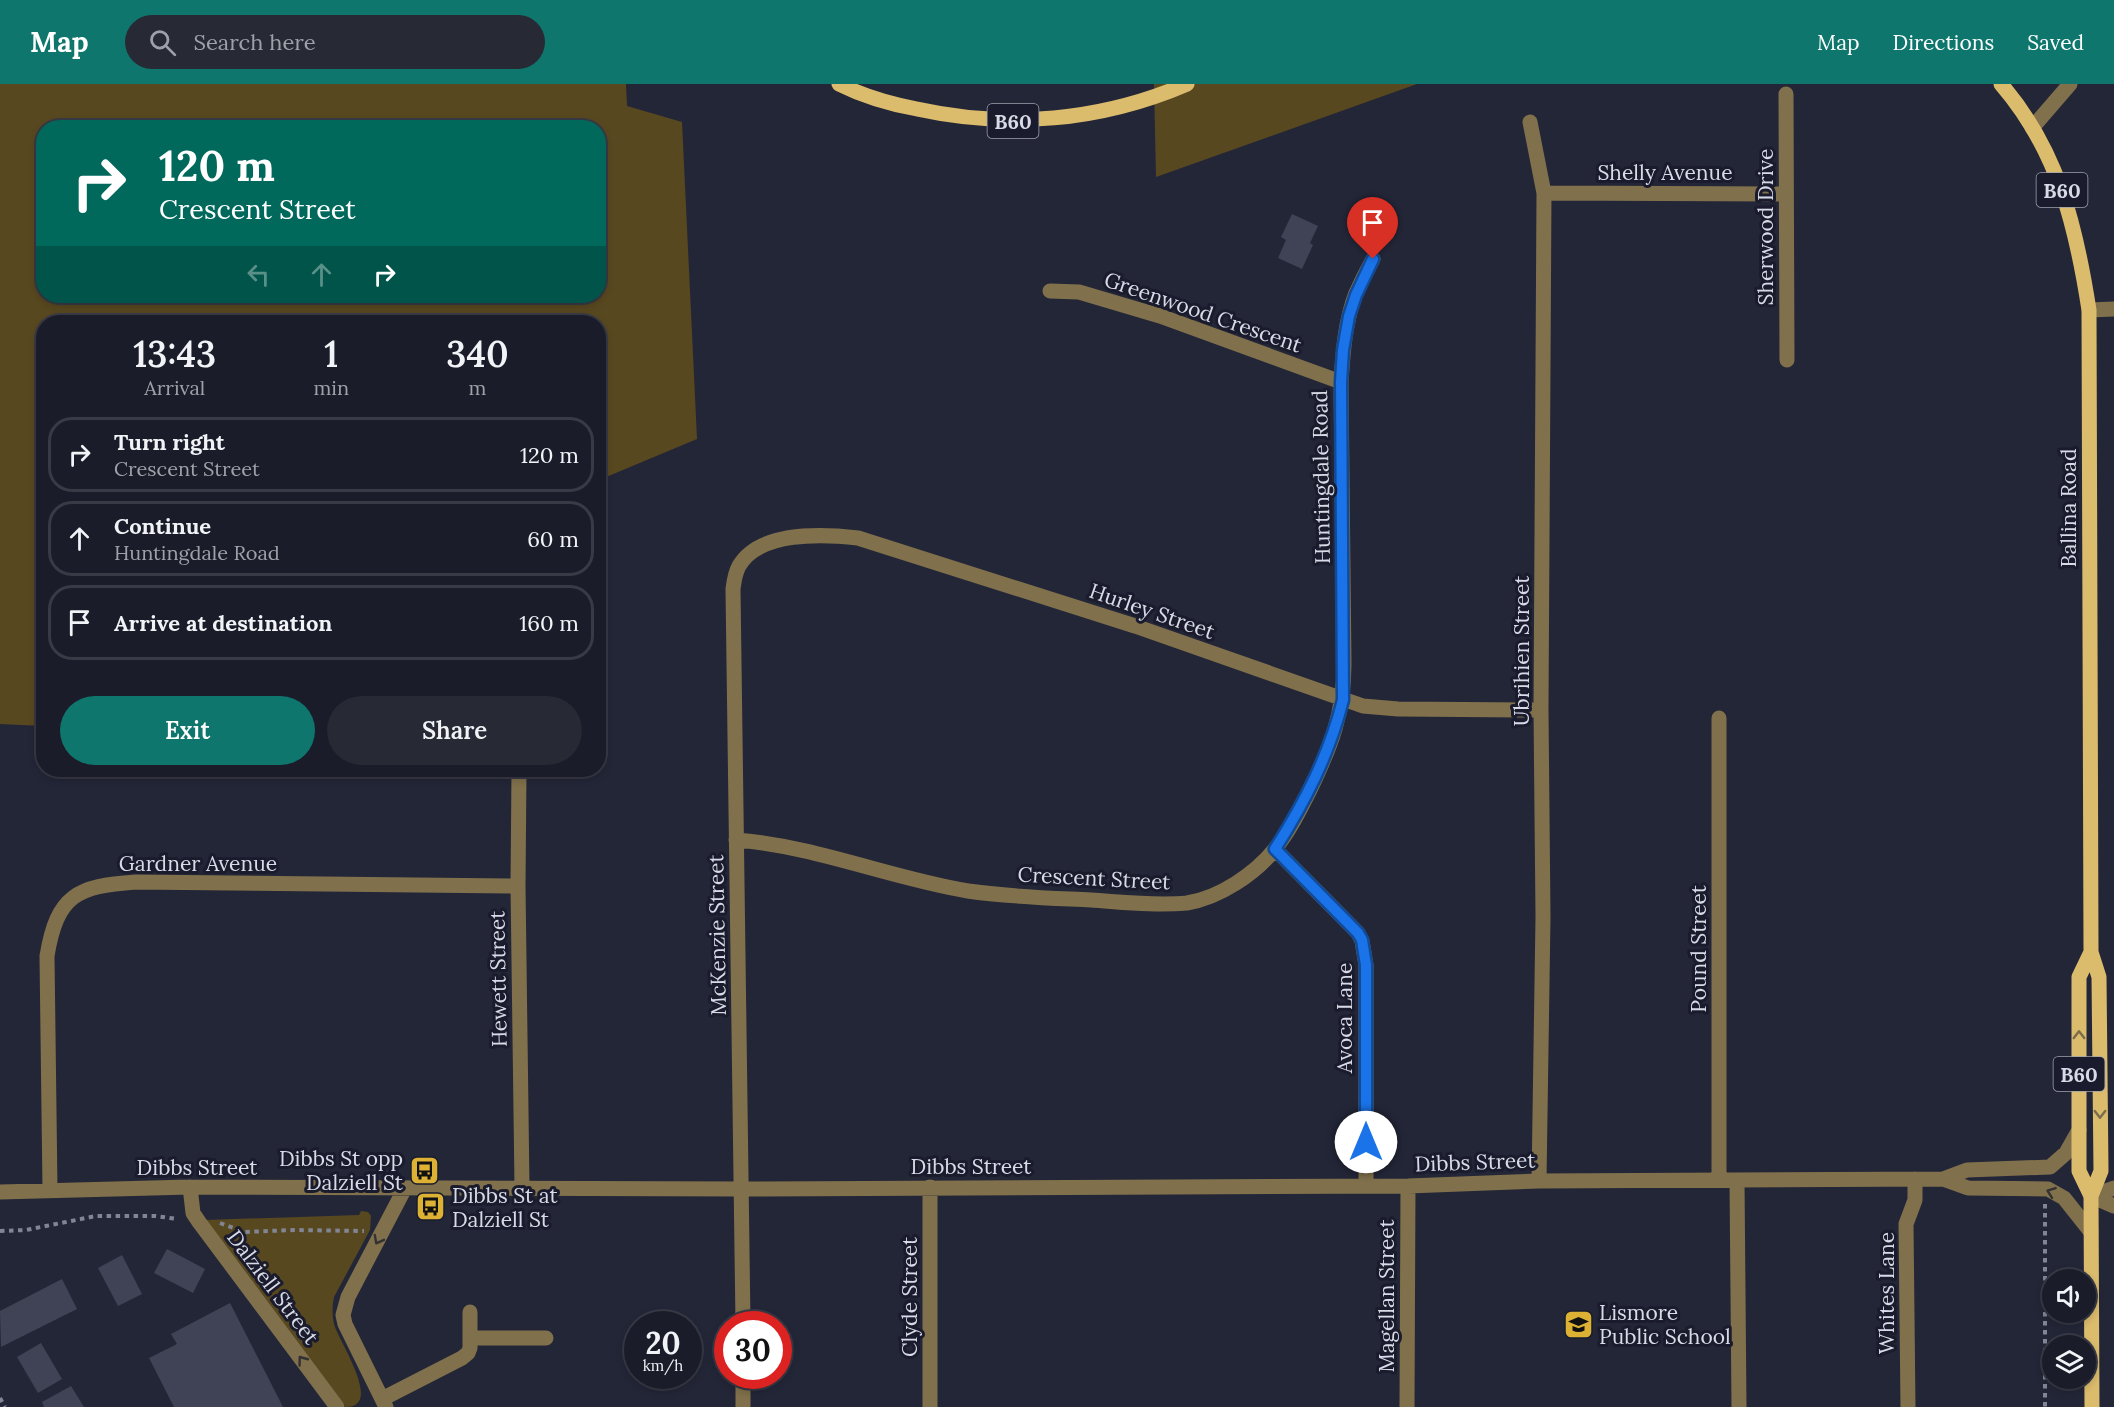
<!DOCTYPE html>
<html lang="en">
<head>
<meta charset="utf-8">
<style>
  :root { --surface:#1a1c29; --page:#272935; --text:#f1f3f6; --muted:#9fa1a8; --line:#383a46; --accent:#0f766e }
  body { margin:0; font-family:Lora,serif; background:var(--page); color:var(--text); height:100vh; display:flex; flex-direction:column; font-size:22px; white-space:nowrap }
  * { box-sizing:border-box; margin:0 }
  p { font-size:20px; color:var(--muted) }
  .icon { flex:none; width:33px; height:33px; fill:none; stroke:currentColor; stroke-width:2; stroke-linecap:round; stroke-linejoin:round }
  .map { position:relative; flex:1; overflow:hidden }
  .sheet { position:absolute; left:36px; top:231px; width:570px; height:462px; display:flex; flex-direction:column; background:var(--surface); border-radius:24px; box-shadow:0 3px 9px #0003,0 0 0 2px var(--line) }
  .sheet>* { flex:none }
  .hud { position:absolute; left:36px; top:36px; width:570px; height:183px; border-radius:24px; box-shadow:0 3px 9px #0003,0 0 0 2px var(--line); background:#00695c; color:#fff; overflow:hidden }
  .buttons { position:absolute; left:2042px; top:1185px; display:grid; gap:12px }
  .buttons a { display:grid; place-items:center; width:54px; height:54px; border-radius:50%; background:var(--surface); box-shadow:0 3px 9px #0003,0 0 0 2px var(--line); font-size:30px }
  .speed { position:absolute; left:624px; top:1227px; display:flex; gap:12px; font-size:30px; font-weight:700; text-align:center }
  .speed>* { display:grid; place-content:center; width:78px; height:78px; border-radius:50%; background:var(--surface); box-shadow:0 3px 9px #0003,0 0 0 2px var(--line); line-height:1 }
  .speed small { font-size:15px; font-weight:400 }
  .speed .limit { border:9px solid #d22; background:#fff; color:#111 }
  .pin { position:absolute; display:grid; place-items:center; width:51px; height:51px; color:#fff; margin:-62px -26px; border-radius:50% 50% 50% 0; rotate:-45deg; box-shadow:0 0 6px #0007 }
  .pin .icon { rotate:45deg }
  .me { position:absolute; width:66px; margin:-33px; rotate:0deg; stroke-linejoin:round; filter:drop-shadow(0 0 4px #0008) }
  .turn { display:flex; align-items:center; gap:21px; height:126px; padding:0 24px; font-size:27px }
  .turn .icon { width:78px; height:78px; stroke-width:2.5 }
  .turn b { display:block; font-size:42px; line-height:51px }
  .lanes { display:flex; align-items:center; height:57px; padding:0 24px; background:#0003; justify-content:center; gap:30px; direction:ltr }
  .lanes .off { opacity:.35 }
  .eta { display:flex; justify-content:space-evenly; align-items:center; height:102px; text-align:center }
  .eta b { font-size:36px; font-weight:600; line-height:42px }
  .primary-button { display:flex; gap:12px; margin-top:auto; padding:12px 24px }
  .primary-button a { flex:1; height:69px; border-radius:36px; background:var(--accent); color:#fff; font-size:24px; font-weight:600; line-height:69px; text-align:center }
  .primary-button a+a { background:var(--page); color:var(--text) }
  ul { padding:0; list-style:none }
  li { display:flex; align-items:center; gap:18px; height:75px; margin:0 12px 9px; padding:0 12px; border:3px solid var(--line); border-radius:24px }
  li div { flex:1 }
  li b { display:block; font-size:22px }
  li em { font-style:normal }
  header { display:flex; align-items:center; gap:36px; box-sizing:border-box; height:84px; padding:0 30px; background:var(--accent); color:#fff }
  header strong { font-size:28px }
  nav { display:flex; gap:33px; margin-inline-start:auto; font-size:21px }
  .search { width:420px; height:54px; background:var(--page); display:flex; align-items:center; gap:15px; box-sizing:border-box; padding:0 21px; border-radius:33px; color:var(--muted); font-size:22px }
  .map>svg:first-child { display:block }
</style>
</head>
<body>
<header>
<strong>Map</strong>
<div class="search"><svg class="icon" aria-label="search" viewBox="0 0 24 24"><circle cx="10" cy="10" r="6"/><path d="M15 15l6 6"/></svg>Search here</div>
<nav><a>Map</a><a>Directions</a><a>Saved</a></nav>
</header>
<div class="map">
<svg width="2114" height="1323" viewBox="0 0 2114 1323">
  <rect width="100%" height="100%" fill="#232637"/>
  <path fill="#584820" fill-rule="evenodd" d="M0,0H626L627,22L682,38L697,355L599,396L598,238H44L43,642L0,640ZM44,44H598V212H44Z
    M1154,0H1417L1156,93Z
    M361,1127L368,1128L371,1132L370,1146L334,1213C332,1222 332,1231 334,1240C338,1256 384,1323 346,1323L205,1136L359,1131Z"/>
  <path fill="#404356" d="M1292,130L1318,142L1310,159L1313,161L1302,185L1278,174L1286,156L1281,153Z
    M167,1165L205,1185L193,1209L154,1189Z
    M122,1171L142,1210L118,1222L98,1184Z
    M62,1195L77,1225L1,1263L0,1227Z
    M230,1219L283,1323H174L149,1274L177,1260L171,1250Z
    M41,1259L62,1295L38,1309L17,1273Z
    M71,1302L84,1323H44L42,1318Z"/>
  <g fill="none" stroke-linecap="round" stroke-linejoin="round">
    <path stroke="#828594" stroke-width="4" stroke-dasharray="4.5 4.5" stroke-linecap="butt" d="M2045,1120V1323
      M220,1139L244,1148L294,1146L364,1147
      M0,1147L26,1146L96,1132H156L177,1135
      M0,1314L5,1323"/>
    <path stroke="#80714c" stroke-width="15" d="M1786,10L1787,276
      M1530,38L1544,109L1541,626L1543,833L1539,1097
      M2032,44L2070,0
      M1544,109L1786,110
      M1050,207L1079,208L1160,232L1341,298
      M2089,226L2114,225
      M1719,634V1096
      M519,686L518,802L522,1103
      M736,756C815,762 890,794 968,807C1009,813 1050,814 1091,816C1122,818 1155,822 1187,819C1219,814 1255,790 1275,765C1289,748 1300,726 1310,706C1331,662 1344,630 1344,580L1341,298C1343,268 1345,237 1356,209C1361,198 1367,186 1373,175
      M1275,765L1358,849L1362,857L1366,881V1102
      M1943,1095L1967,1086L2050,1083L2066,1069L2079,1046
      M1737,1096L1739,1323
      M190,1103L193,1129L199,1138L337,1323
      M930,1103V1323
      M50,1106L47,872C57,811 77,802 136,798L518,802
      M0,1108L190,1103L743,1105L1408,1102L1539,1097L1943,1095L1968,1104L2048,1105L2064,1114L2091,1148
      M2091,1112L2114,1122
      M2091,1112L2114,1104
      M743,1240L733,505C734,497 735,489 739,482C759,447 823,450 858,454L1135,542L1363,622L1398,625L1541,626
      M470,1254H546
      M743,1292V1323
      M382,1315L462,1274L468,1269L470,1264V1228
      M386,1323L345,1240L343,1231L348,1213L405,1104
      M1407,1323L1408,1102
      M1908,1323L1906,1140L1915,1116V1095"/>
    <path stroke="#dbbb6c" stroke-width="15" d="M839,0C863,12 890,20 917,25C1008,45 1101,37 1187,0
      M2001,0C2058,66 2076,142 2089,226L2091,868L2099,893L2101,1087L2091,1112L2092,1323
      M2091,1112L2079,1087V893L2091,868"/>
  </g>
  <defs><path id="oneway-chevron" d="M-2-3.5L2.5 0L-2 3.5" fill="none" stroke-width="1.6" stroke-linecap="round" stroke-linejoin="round" transform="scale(1.5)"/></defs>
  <g stroke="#7a6c4c">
    <use href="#oneway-chevron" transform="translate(2079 951) rotate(-90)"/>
    <use href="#oneway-chevron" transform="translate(2100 1030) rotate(90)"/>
  </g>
  <g stroke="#343135">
    <use href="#oneway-chevron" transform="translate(2051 1108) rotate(-160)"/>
    <use href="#oneway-chevron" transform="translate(378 1156) rotate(118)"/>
    <use href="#oneway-chevron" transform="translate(302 1276) rotate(-127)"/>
  </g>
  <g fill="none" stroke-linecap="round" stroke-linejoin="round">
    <defs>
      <path id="route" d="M1366,1058V881L1362,856L1358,849L1275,765C1305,718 1329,671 1343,616L1341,298L1343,266L1349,232L1356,211L1373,175"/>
    </defs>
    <use href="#route" stroke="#114b97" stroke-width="15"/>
    <use href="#route" stroke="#1a73e8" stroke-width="10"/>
  </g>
  <defs>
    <symbol id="bus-square" viewBox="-11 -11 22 22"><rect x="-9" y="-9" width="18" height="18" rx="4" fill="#ddb133" stroke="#1a1c2d"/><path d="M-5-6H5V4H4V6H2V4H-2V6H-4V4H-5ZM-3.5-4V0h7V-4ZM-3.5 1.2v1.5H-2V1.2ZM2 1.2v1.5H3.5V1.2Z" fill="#111"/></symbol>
    <symbol id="school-square" viewBox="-11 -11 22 22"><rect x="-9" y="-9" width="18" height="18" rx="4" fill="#ddb133" stroke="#1a1c2d"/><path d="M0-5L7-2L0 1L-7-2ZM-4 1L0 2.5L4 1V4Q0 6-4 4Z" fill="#111"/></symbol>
  </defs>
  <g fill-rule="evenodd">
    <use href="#bus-square" x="408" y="1070" width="33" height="33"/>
    <use href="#bus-square" x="414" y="1106" width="33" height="33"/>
    <use href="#school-square" x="1562" y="1224" width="33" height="33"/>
  </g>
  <g text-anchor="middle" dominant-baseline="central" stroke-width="6" stroke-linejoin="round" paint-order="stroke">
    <g fill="#1a1c2d" stroke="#9fa2af" stroke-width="1.5">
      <rect x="987.5" y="20" width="51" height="34" rx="4.5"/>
      <rect x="2036.5" y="89" width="51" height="34" rx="4.5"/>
      <rect x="2053.5" y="973" width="51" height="34" rx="4.5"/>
    </g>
    <g font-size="20" font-weight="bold" fill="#d8dbe7">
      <text x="1013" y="37">B60</text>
      <text x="2062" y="106">B60</text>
      <text x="2079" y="990">B60</text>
    </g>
    <g font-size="21" fill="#d8dbe7" stroke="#1a1c2d">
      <text x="1665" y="88">Shelly Avenue</text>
      <text transform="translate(1765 143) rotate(-90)">Sherwood Drive</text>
      <text transform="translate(1203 228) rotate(19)">Greenwood Crescent</text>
      <text transform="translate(1321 393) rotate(-91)">Huntingdale Road</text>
      <text transform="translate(2068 424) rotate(-90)">Ballina Road</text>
      <text transform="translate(1152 527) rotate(19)">Hurley Street</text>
      <text transform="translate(1521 567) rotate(-90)">Ubrihien Street</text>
      <text x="198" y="779">Gardner Avenue</text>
      <text transform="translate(1094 794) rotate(3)">Crescent Street</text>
      <text transform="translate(717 851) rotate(-91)">McKenzie Street</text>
      <text transform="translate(1698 865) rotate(-90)">Pound Street</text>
      <text transform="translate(498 895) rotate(-91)">Hewett Street</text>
      <text transform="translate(1344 934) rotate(-90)">Avoca Lane</text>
      <text transform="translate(1475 1078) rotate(-2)">Dibbs Street</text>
      <text x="971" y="1082">Dibbs Street</text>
      <text x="197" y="1083">Dibbs Street</text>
      <text transform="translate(273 1203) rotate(53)">Dalziell Street</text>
      <text transform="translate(1886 1209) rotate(-90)">Whites Lane</text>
      <text transform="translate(1386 1212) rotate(-90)">Magellan Street</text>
      <text transform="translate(909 1213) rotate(-90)">Clyde Street</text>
    </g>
    <g font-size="21" fill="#d8dbe7" stroke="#1a1c2d" text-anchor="start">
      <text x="403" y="1074" text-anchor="end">Dibbs St opp<tspan x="403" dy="24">Dalziell St</tspan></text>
      <text x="452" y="1111">Dibbs St at<tspan x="452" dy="24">Dalziell St</tspan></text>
      <text x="1599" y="1228">Lismore<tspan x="1599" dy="24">Public School</tspan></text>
    </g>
  </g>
</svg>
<div class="buttons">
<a><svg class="icon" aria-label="sound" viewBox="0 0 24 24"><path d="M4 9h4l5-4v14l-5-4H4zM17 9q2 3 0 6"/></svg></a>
<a><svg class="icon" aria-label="layers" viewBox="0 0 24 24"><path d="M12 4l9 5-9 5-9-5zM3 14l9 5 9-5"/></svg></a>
</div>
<div class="speed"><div>20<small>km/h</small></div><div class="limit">30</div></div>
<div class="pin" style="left:1373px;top:175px;background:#d93025"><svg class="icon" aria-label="arrive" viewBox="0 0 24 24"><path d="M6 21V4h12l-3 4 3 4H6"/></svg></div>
<svg class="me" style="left:1366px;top:1058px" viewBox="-20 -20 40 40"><circle r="19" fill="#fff"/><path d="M0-13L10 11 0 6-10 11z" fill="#1a73e8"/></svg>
<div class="hud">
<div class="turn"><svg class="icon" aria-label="right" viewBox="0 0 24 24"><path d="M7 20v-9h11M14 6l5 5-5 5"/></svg><div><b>120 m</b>Crescent Street</div></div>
<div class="lanes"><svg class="icon off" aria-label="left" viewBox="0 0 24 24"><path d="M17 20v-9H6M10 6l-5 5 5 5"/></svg><svg class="icon off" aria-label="ahead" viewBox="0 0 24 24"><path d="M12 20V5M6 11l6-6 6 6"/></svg><svg class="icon" aria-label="right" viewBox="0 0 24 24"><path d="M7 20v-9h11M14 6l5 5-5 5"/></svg></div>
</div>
<section class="sheet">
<div class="eta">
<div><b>13:43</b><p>Arrival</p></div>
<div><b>1</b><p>min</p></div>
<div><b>340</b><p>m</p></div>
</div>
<ul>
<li><svg class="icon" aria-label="right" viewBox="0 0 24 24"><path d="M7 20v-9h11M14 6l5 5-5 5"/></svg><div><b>Turn right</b><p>Crescent Street</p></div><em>120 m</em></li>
<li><svg class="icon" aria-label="ahead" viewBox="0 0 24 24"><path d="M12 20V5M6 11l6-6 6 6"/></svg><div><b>Continue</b><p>Huntingdale Road</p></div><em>60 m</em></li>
<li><svg class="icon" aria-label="arrive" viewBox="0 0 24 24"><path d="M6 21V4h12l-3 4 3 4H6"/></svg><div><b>Arrive at destination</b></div><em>160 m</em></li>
</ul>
<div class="primary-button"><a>Exit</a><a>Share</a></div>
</section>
</div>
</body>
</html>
